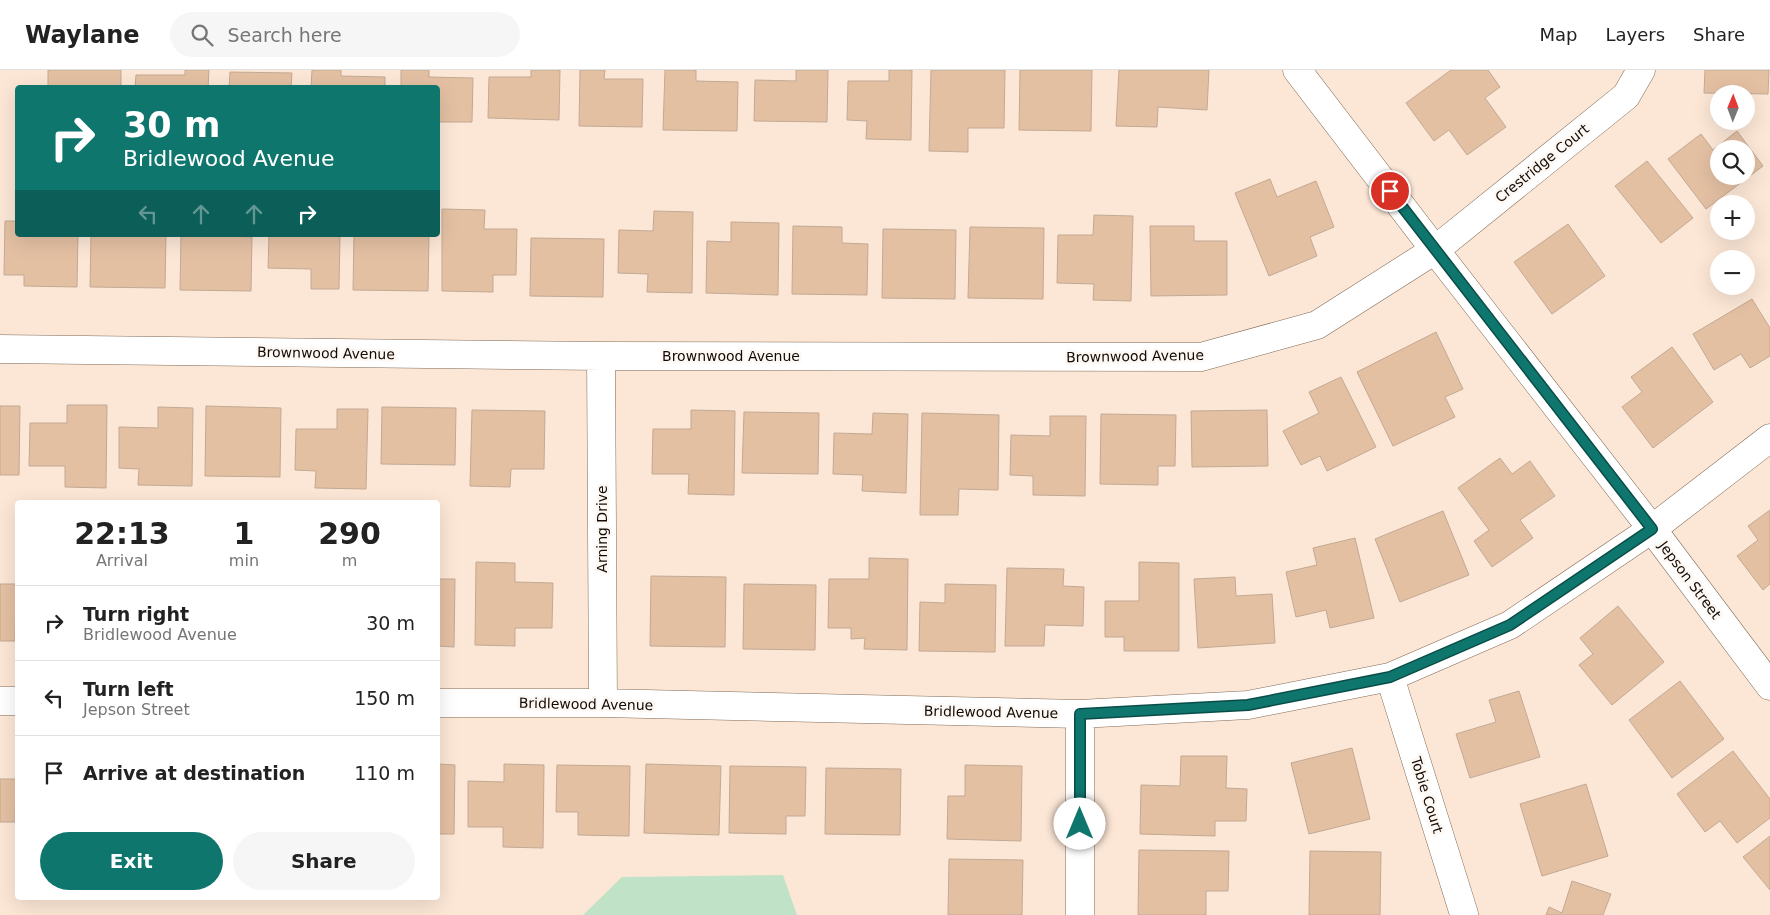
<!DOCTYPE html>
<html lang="en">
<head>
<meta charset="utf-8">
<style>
  :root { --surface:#fff; --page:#f6f6f6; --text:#222; --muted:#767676; --line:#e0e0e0; --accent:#0f766e }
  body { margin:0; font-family:"DejaVu Sans",sans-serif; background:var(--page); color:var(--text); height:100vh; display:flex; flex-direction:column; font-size:19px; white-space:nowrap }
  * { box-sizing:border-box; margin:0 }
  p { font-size:16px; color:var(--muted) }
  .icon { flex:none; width:28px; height:28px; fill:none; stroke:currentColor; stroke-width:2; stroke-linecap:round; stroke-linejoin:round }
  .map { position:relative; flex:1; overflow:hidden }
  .sheet { position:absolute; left:15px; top:430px; width:425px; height:400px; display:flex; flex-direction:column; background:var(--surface); border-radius:5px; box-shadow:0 5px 20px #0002 }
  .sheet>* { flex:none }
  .top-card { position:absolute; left:15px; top:15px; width:425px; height:152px; border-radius:5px; box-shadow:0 5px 20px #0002; background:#0f766e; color:#fff; overflow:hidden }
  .needle { width:32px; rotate:1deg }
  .controls { position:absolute; left:1710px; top:15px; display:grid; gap:10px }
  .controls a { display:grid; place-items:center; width:45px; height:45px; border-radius:50%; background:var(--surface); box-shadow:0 5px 20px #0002; font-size:25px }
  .pin { position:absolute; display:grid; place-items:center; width:42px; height:42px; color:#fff; margin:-21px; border:2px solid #fff; border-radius:50%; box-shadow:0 1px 5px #0007 }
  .me { position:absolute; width:55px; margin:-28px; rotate:0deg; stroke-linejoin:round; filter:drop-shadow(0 0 4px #0008) }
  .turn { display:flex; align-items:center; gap:18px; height:105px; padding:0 25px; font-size:22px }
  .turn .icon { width:65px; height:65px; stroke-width:2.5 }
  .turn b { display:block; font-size:35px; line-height:42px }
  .lanes { display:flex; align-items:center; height:48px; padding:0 25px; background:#0003; justify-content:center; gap:25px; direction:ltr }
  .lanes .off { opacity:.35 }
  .eta { display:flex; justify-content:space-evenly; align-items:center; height:85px; text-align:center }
  .eta b { font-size:30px; font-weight:600; line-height:35px }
  .action { display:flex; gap:10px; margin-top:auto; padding:10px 25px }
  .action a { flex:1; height:58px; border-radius:30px; background:var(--accent); color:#fff; font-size:20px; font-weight:600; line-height:58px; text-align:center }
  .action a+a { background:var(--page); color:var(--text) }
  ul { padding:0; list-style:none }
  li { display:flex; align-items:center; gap:15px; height:75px; padding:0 25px; border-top:1px solid var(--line) }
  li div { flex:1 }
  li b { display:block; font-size:19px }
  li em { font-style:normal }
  header { display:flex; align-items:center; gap:30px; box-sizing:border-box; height:70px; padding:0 25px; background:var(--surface); border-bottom:1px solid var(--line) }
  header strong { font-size:24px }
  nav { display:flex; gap:28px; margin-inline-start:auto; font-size:18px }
  .search { width:350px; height:45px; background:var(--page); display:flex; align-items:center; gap:12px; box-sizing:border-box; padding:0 18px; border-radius:28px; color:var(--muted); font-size:19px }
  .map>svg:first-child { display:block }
</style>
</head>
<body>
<header>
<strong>Waylane</strong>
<div class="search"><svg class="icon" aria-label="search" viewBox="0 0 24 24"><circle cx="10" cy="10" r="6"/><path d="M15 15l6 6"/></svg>Search here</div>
<nav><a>Map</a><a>Layers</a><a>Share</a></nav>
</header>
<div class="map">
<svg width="1770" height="845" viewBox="0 0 1770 845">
  <rect width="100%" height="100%" fill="#fce7d6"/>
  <path fill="#c0e2c6" d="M783,805L797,845H583L622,807Z"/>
  <path fill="#e4c0a3" stroke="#c2a994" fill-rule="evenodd" d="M48,0H121V18H48Z
    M185,0H209L208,18H135L136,5H185Z
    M312,0H341V6L385,7V18H311Z
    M401,0H429V7L473,8L472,52H438V18H401Z
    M531,0H560L559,50L488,48L489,7H531Z
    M580,0H605L604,9H643L642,57L579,56Z
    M665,0H696V11L738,12L737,61L663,60Z
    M796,0H828L827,52L754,51L755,10L796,11Z
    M889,0H912L911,70L866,69L867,51L847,50L848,11H889Z
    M931,0H1005L1004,58H968V82L929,81Z
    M1020,0H1092L1091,61L1019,60Z
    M1119,0H1209L1207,40L1158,37L1157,57L1116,56Z
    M1451,0H1488L1500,17L1485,28L1506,57L1467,85L1449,60L1434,71L1406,33Z
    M1705,0H1769L1768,24L1704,23Z
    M230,2L292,3L291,18H229Z
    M1737,61L1763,96L1706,139L1668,89L1701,64L1713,80ZM1719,79H1746V106H1719Z
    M1647,91L1693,148L1661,173L1615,116Z
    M1270,109L1277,127L1316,111L1334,157L1310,167L1317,186L1269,206L1235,123Z
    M442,139L485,140L484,159H517L516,205H493V222L442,221Z
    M654,141L693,142L692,223L647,222L648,204L618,203L619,160L653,161Z
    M1094,145L1133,146L1131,231L1093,230L1094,214L1057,213L1058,165H1093Z
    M5,151H18V165H78L77,217L24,216V205H4Z
    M731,152L779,153L778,225L706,223L707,171L731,172Z
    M1568,154L1605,206L1552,244L1514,192Z
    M793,156L842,157V173L868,174L867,225L792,224Z
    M1150,156H1194V171H1227V225L1151,226Z
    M970,157L1044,158L1043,229L968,228Z
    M883,159L956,160L955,229L882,228Z
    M91,165H166L165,218L90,217Z
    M181,165H233V166L252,167L251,221L180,220Z
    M269,165H340L339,219H311V199L268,198Z
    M354,165H429L428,221L353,220Z
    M531,168L604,169L603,227L530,226Z
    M1752,229L1770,258V286L1750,298L1741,284L1714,300L1693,264Z
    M1436,262L1463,319L1445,327L1455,347L1393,376L1357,302Z
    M1672,277L1713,332L1653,378L1622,337L1642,322L1631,307Z
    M1341,307L1376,377L1327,401L1320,386L1301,395L1283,361L1319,343L1309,322Z
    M67,335H107L106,418L65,417V396H29L30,353H67Z
    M0,336H20L19,405H0Z
    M206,336L281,338L280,407L205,406Z
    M158,337L193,338L192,416L138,415L139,399L119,398V357L158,358Z
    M382,337L456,338L455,395L381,394Z
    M337,339H368L366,419L315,418L316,401L295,400L296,359H337Z
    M472,340L545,341L544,399H511L510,417L470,416Z
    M691,340L735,341L734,425L688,424L689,404H652L653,359H691Z
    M1267,340L1268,396L1192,397L1191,341Z
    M744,342L819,343L818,404L742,403Z
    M873,343L908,344L906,423L862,421L863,405L833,404L834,363L872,364Z
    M922,343L999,345L998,420L959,419L958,445H920Z
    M1101,344L1176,345L1175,396H1158V415L1100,414Z
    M1050,346H1086L1085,426L1033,425V406L1010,405L1011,365L1050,366Z
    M1500,388L1512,404L1530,391L1555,426L1520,450L1533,468L1492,497L1474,471L1489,460L1458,418Z
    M1770,440V514L1763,520L1737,486L1758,470L1748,456Z
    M1443,441L1469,505L1400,532L1375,469Z
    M1355,468L1374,548L1330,558L1326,540L1296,547L1286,502L1317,495L1313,478Z
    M869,488L908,489L907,580L864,579L865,568L851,569V558H828L829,509H869Z
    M476,492L515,493V512L553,513L552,558H515V576L475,575Z
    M1139,492L1179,493V581H1124V567H1105V531H1139Z
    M1007,498L1064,499L1063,516L1084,517L1083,556L1045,555L1044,576H1005Z
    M651,506L726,507L725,577L650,576Z
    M1235,507L1236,526L1272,524L1275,573L1198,578L1194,509Z
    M438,509H455L454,577L438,576Z
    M0,514H16L15,571H0Z
    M744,514L816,515L815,580L743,579Z
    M945,514L996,515L995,582L919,581L920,532L945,533Z
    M1618,536L1664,592L1612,635L1579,595L1593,584L1580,568Z
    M1680,611L1724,669L1672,708L1629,650Z
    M1519,621L1540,687L1470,708L1456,664L1496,652L1489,630Z
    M1352,678L1370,749L1309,764L1291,693Z
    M1733,681L1770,729V748L1737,773L1720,751L1705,762L1677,724Z
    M1181,686H1227L1226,718L1247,719L1246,751H1215V766L1140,764L1141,715L1180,716Z
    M438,694L455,695L454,764H438Z
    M504,694L544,695L543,778L503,777V757H468V711L504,712Z
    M646,694L721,696L719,765L644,763Z
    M557,695L630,696L629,766L578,765V742H556Z
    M965,695L1022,696L1021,771L947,769L948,726H965Z
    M730,696L806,697L805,746H786V764L729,763Z
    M826,698L901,699L900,765L825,764Z
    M0,709H16L15,752H0Z
    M1586,714L1608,786L1542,806L1520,734Z
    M1770,766V820L1743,787Z
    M1139,780L1229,781L1228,821H1206V845H1138Z
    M1310,781L1381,782L1380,845H1309Z
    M949,789L1023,790L1022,845H948Z
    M1572,811L1611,824L1603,845H1546L1549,837L1562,843Z"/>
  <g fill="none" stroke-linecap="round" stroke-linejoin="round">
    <defs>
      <path id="street" d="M1297,0L1435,180L1652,459L1770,616
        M0,279L601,286L1201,287L1317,255L1435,180L1626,26L1641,0
        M601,286L603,633
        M1390,607L1464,844
        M0,631H18
        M438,633H603L1080,644L1248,635L1390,607L1510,555L1652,459L1770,368
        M1080,845V644"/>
    </defs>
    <use href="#street" stroke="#806a57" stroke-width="29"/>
    <use href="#street" stroke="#fff" stroke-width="28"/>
  </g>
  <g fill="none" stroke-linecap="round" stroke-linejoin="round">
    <defs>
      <path id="route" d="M1080,754V644L1248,635L1390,607L1510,555L1652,459L1390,121"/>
    </defs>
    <use href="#route" stroke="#0a4d48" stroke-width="12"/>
    <use href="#route" stroke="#0f766e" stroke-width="9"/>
  </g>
  <g text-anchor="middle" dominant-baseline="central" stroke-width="5" stroke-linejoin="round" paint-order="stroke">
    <g font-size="14" fill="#130a04" stroke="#fdf8f3">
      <text transform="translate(1542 93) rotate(-39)">Crestridge Court</text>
      <text transform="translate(326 283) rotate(1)">Brownwood Avenue</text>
      <text x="731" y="286">Brownwood Avenue</text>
      <text transform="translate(1135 286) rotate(-1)">Brownwood Avenue</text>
      <text transform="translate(602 459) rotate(-90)">Arning Drive</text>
      <text transform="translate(1690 510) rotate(53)">Jepson Street</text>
      <text transform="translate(586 634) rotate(1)">Bridlewood Avenue</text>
      <text transform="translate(991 642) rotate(1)">Bridlewood Avenue</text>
      <text transform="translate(1427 725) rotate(73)">Tobie Court</text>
    </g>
  </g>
</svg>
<div class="controls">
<a><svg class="needle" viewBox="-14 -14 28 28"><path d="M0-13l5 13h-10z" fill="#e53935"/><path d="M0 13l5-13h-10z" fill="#767676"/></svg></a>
<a><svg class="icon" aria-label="search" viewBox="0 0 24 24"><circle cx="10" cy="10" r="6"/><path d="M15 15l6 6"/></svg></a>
<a>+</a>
<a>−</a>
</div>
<div class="pin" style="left:1390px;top:121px;background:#d93025"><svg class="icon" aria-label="arrive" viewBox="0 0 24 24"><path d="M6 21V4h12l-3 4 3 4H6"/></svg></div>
<svg class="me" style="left:1080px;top:754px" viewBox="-20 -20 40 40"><circle r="19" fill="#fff"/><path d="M0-13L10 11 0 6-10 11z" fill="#0f766e"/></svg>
<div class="top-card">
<div class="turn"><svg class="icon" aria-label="right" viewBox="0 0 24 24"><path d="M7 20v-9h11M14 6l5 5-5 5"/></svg><div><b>30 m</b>Bridlewood Avenue</div></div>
<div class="lanes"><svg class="icon off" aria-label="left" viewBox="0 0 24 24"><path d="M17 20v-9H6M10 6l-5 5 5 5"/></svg><svg class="icon off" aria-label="ahead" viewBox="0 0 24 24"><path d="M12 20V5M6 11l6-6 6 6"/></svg><svg class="icon off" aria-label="ahead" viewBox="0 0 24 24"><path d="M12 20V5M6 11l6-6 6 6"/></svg><svg class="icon" aria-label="right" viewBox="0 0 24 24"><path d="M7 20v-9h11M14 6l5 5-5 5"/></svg></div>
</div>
<section class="sheet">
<div class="eta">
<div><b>22:13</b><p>Arrival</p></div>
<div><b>1</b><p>min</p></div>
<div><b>290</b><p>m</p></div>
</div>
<ul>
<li><svg class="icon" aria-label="right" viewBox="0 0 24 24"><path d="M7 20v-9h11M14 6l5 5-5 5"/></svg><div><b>Turn right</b><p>Bridlewood Avenue</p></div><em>30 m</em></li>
<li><svg class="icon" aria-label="left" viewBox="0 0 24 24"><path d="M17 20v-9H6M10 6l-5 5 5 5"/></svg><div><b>Turn left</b><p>Jepson Street</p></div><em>150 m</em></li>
<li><svg class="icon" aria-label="arrive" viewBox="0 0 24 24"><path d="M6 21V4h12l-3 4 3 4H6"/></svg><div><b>Arrive at destination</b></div><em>110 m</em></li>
</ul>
<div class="action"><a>Exit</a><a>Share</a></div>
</section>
</div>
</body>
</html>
